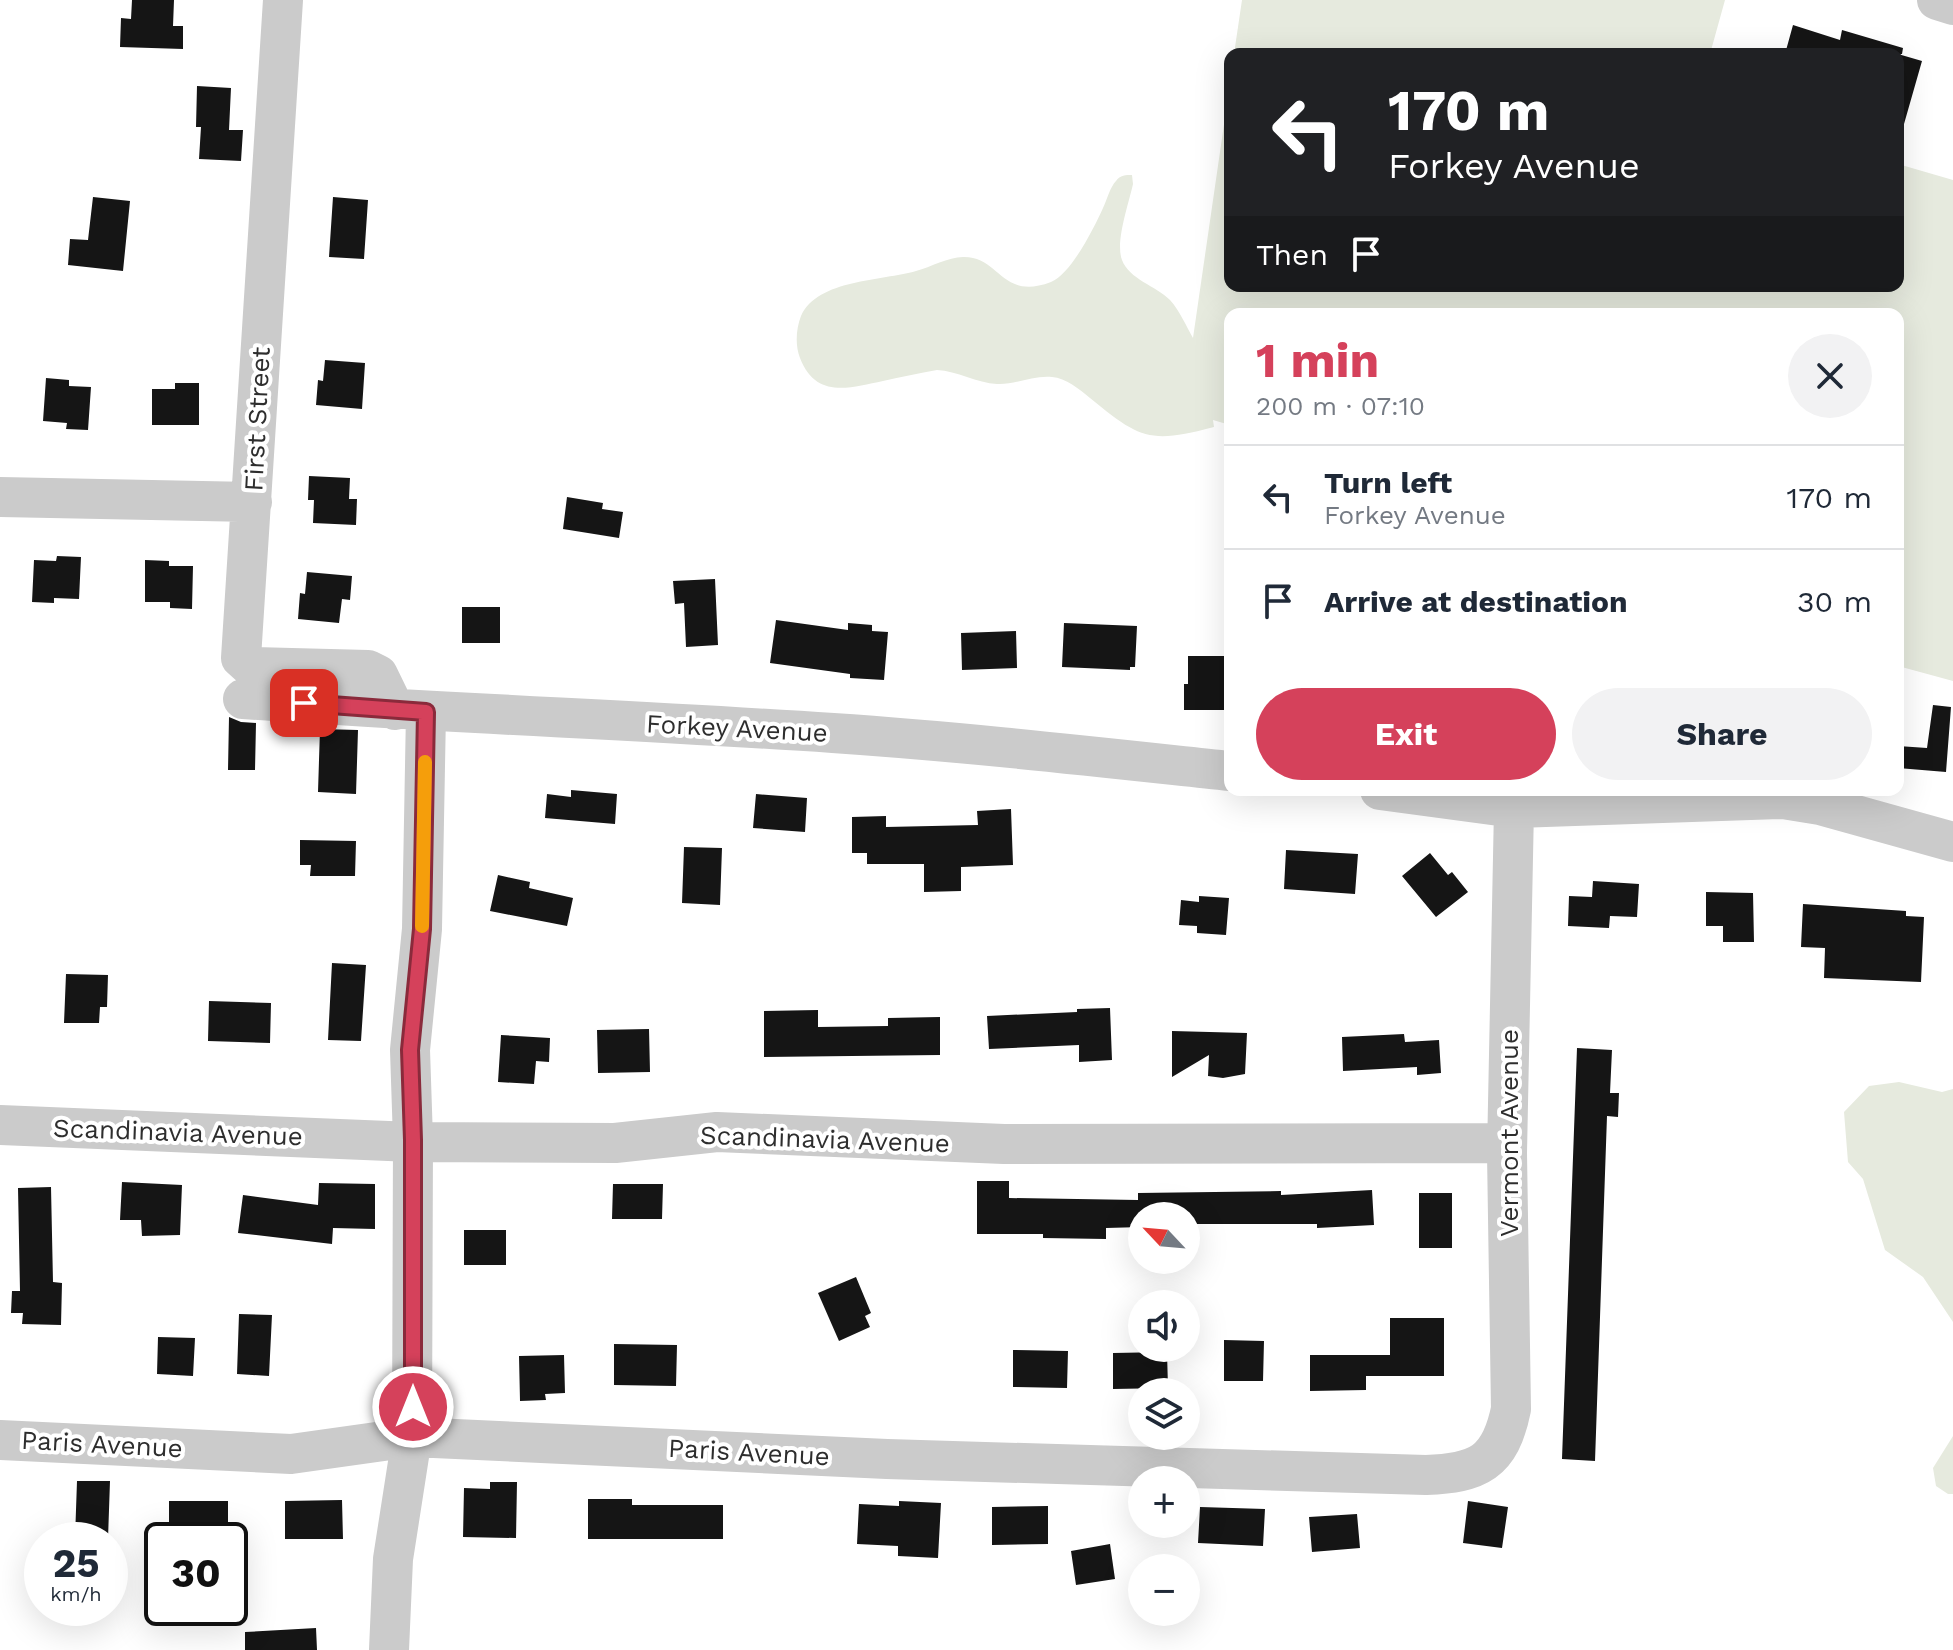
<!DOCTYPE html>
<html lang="en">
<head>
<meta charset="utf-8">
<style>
  :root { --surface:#fff; --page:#f2f2f3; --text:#1f2937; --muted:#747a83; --line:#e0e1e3; --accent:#d5415b }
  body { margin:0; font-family:"Work Sans",sans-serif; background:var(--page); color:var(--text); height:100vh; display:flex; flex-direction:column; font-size:30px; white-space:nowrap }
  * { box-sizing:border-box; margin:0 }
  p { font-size:26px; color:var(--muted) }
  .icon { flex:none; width:44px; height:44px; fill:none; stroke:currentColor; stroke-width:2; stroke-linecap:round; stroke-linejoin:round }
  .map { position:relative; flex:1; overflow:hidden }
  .details { position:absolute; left:1224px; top:308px; width:680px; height:488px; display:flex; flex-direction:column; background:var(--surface); border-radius:16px; box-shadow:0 8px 32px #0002 }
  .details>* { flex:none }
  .hud { position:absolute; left:1224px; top:48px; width:680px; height:244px; border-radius:16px; box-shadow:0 8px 32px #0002; background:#202124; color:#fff; overflow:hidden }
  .needle { width:52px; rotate:296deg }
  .fabs { position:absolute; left:1128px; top:1202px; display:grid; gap:16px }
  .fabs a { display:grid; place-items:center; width:72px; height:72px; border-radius:50%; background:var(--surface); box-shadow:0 8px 32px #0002; font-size:40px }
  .speed { position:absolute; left:24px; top:1522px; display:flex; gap:16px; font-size:40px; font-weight:700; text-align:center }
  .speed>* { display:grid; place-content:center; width:104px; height:104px; border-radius:50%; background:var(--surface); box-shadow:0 8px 32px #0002; line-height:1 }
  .speed small { font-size:20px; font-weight:400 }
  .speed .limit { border:4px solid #111; border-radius:12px; background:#fff; color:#111 }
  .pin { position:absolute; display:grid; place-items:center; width:68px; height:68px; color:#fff; margin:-34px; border-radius:16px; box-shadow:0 4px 12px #0006 }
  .me { position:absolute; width:88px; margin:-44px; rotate:0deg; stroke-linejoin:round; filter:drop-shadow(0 0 6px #0008) }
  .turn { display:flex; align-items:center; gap:28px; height:168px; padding:0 32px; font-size:36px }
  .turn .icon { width:104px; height:104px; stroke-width:2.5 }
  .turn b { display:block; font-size:56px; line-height:68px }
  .then { display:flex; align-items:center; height:76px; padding:0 32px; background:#0003; gap:16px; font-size:30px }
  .round { display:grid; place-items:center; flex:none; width:84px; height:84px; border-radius:42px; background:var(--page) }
  .summary { display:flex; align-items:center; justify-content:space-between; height:136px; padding:0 32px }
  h1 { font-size:48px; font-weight:700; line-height:60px; color:var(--accent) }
  .primary-button { display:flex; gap:16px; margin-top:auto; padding:16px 32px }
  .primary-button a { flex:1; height:92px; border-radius:48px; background:var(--accent); color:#fff; font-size:32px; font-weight:700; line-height:92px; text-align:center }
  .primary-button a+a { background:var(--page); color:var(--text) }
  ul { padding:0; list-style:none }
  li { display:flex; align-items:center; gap:24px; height:104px; padding:0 32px; border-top:2px solid var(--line) }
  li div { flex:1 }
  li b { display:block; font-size:30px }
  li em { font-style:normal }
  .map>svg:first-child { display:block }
</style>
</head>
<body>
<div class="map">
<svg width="1953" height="1650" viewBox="0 0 1953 1650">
  <rect width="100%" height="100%" fill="#fff"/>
  <path fill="#e6eade" d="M1242,0H1725L1710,54H1234Z
    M1230,83V286H1898V164L1953,180V681L1898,666V314H1230V425L1213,420L1214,427C1150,444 1140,439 1090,398C1079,389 1066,378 1052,377C1034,375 1015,385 997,384C977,383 957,371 937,370C919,373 901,377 883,381C849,388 816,399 800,358C795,345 796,329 801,316C818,279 882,281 916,271C931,267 948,257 963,257C1000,256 1001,301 1051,282C1071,274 1094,228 1103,208C1107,200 1110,187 1116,181C1120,175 1126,175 1132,175L1133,184C1129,203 1115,242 1122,260C1129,279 1156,286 1170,300C1180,311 1186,326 1193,338Z
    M1899,1082L1942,1092L1953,1089V1322L1923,1277L1885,1250L1863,1179L1848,1162L1844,1112L1869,1086Z
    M1953,1436V1494H1948L1936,1486L1933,1468Z"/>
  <path fill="#151515" d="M132,0H174L173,26H183V49L120,47L121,18L131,19Z
    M1793,25L1840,40L1842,30L1903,48L1902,54H1785Z
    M1898,54L1922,61L1904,124L1898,123Z
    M197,86L231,88L229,130H243L241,161L199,159L201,127H196Z
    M93,197L130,201L123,271L68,265L70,239L88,240Z
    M333,197L368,200L364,259L329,257Z
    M325,360L365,363L362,409L316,405L318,380L323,381Z
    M46,378L69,380V386L91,387L88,430L66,429L67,423L43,421Z
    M175,383H199V425H152V389H175Z
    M309,476L350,478L349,499H357L356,525L313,523L314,500H308Z
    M567,497L603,503L602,509L623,512L619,538L563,529Z
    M57,556L81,557L79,599L54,598V603L32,602L34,560L56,561Z
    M145,560L169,561V566H193L192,609L170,608V602H145Z
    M307,572L352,576L350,600L342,599L339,623L298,619L300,593L305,594Z
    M715,579L718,645L686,647L684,603L675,604L673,581Z
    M462,607H500V643H462Z
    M776,620L848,630V623L872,625V631L888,632L884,680L850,678V674L770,663Z
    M1064,623L1137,626L1135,667H1130V670L1062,667Z
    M1016,631L1017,668L962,670L961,633Z
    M1188,656H1230V710H1184V684H1188Z
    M1933,705L1951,707L1946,772L1898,768V746L1927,748Z
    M229,717L241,722L256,723L255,770H228Z
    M320,729L358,730L356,794L318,792Z
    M571,790L617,794L615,824L545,818L547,794L571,797Z
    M756,794L807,798L805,832L753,828Z
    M1011,809L1013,865L961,867V891L924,892V864H867V853H852V817L886,816V827L978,825L977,811Z
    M300,840L356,841L355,876H310L311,865H300Z
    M684,847L722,848L720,905L682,903Z
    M1286,850L1358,854L1355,894L1284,889Z
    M1430,853L1448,875L1452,872L1468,892L1436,917L1402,876Z
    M498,875L530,882L529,888L573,898L567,926L490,911Z
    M1593,881L1639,884L1637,917L1610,916L1609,928L1568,926L1569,896L1592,897Z
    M1706,892L1753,893L1754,942H1723V926H1706Z
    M1199,896L1229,898L1226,935L1197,933V926L1179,925L1181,900L1199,902Z
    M1803,904L1906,911V916L1924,917L1921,982L1824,978L1825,948L1801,947Z
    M332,963L366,965L361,1041L328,1040Z
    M66,974L108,975L107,1007H100L99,1023H64Z
    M209,1001L271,1003L270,1043L208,1041Z
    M1110,1008L1112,1060L1079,1062V1045L989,1049L987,1016L1077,1012V1009Z
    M818,1010V1027L888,1026V1018L940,1017V1055L764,1057V1011Z
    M649,1029L650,1072L598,1073L597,1030Z
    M1172,1031L1247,1033L1245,1074L1223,1078L1208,1076L1209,1055L1172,1077Z
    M1404,1034L1405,1042L1439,1040L1441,1073L1417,1075V1067L1343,1071L1342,1037Z
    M501,1035L550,1038L549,1062L536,1061L534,1084L498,1082Z
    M1577,1048L1612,1050L1610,1093H1619L1618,1117L1607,1116L1595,1461L1562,1459Z
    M977,1181H1009V1198L1138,1200V1193L1281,1191V1195L1372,1190L1374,1225L1317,1228V1224H1186V1216H1142V1227L1106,1228V1239L1043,1238V1234H977Z
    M122,1182L182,1185L180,1235L142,1236L141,1220H120Z
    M319,1183L375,1184V1229L333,1228L332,1244L238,1233L243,1195L318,1205Z
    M613,1184H663L662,1219H612Z
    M51,1187L53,1282L62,1283L61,1325L22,1324L23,1313H11L12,1291H20L18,1188Z
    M1419,1193H1452V1248H1419Z
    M464,1230H506V1265H464Z
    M856,1277L871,1313L865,1316L870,1327L839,1341L818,1293Z
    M239,1314L272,1315L269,1376L237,1374Z
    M1390,1318H1444V1376H1366V1390L1310,1391V1355H1390Z
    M158,1337L195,1338L193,1376L157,1374Z
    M1224,1340L1264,1341L1263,1381H1224Z
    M614,1344L677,1345L676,1386L614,1385Z
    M1013,1350L1068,1351L1067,1388L1013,1387Z
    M1167,1352L1168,1388L1113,1389V1353Z
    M564,1355L565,1393L545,1394L546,1400L520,1401L519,1356Z
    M77,1481H110L108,1539H75Z
    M490,1482H517L516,1538L463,1537L464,1488L490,1489Z
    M588,1499H632V1505H723V1539H588Z
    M342,1500L343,1539H285V1501Z
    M169,1501H228V1539H169Z
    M899,1501L941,1503L938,1558L898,1556V1546L857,1544L859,1504L899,1506Z
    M1468,1501L1508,1507L1502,1548L1463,1543Z
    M1048,1506V1544L992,1545V1507Z
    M1200,1507L1265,1509L1263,1546L1198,1543Z
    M1357,1514L1360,1548L1312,1552L1309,1517Z
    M1110,1544L1115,1579L1076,1585L1071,1551Z
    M316,1628L317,1650H245V1632Z"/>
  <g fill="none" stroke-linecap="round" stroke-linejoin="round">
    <path stroke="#cbcbcb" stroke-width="40" d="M283,0L241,658L251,667L368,670L378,675L395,710
      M1937,0L1953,5
      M0,497L252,502
      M243,699C439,713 637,720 833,733C966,742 1098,757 1230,771
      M1380,790L1514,808L1783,799L1820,805L1953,842
      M0,1125L413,1142L615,1143L717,1132L1004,1144L1507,1143
      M0,1440L291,1454L412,1437L887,1459L1426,1475C1478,1473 1500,1463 1511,1409L1507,1153L1514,808
      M389,1650L393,1559L412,1437L413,1140L410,1050L422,929L426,712"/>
  </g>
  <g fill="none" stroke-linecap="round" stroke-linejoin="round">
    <defs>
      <path id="route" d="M304,703L426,712L422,929L410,1050L413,1140V1407"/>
    </defs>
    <use href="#route" stroke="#8a2a3b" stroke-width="20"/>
    <use href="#route" stroke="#d5415b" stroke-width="14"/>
    <path stroke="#f59e0b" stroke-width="14" d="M422,926L425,762"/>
  </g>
  <g text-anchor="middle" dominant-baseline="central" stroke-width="8" stroke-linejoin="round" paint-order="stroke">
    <g font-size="26" fill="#2e2e2e" stroke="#fff">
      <text transform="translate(257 419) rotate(-87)">First Street</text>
      <text transform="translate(737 728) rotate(3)">Forkey Avenue</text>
      <text transform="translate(178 1132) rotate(2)">Scandinavia Avenue</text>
      <text transform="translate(1509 1133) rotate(-90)">Vermont Avenue</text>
      <text transform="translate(825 1139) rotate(2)">Scandinavia Avenue</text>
      <text transform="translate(102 1444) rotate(3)">Paris Avenue</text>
      <text transform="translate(749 1452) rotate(3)">Paris Avenue</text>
    </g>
  </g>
</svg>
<div class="fabs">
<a><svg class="needle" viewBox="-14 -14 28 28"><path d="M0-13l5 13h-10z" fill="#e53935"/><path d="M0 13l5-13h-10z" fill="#747a83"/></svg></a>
<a><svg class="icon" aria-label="sound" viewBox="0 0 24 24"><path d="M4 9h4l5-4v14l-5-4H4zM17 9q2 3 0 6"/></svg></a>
<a><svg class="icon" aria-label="layers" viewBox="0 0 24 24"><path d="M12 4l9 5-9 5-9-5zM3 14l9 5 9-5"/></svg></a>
<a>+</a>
<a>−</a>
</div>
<div class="speed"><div>25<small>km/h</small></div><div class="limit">30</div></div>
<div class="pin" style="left:304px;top:703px;background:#d93025"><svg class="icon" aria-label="arrive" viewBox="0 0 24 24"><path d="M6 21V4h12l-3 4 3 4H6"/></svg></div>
<svg class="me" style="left:413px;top:1407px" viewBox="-20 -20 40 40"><circle r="17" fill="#d5415b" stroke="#fff" stroke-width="3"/><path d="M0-11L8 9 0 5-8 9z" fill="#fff"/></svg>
<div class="hud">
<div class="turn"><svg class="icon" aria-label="left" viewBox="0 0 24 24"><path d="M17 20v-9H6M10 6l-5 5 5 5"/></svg><div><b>170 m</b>Forkey Avenue</div></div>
<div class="then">Then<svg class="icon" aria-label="arrive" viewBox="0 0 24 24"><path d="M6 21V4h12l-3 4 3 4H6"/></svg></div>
</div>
<section class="details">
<div class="summary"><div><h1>1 min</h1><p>200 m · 07:10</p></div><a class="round"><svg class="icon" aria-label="close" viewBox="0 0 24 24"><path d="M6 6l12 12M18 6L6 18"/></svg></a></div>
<ul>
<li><svg class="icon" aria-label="left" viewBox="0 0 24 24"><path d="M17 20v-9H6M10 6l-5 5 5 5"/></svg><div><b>Turn left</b><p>Forkey Avenue</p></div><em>170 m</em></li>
<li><svg class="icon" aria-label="arrive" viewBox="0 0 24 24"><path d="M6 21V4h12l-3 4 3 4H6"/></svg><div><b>Arrive at destination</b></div><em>30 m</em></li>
</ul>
<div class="primary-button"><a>Exit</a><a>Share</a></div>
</section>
</div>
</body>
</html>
